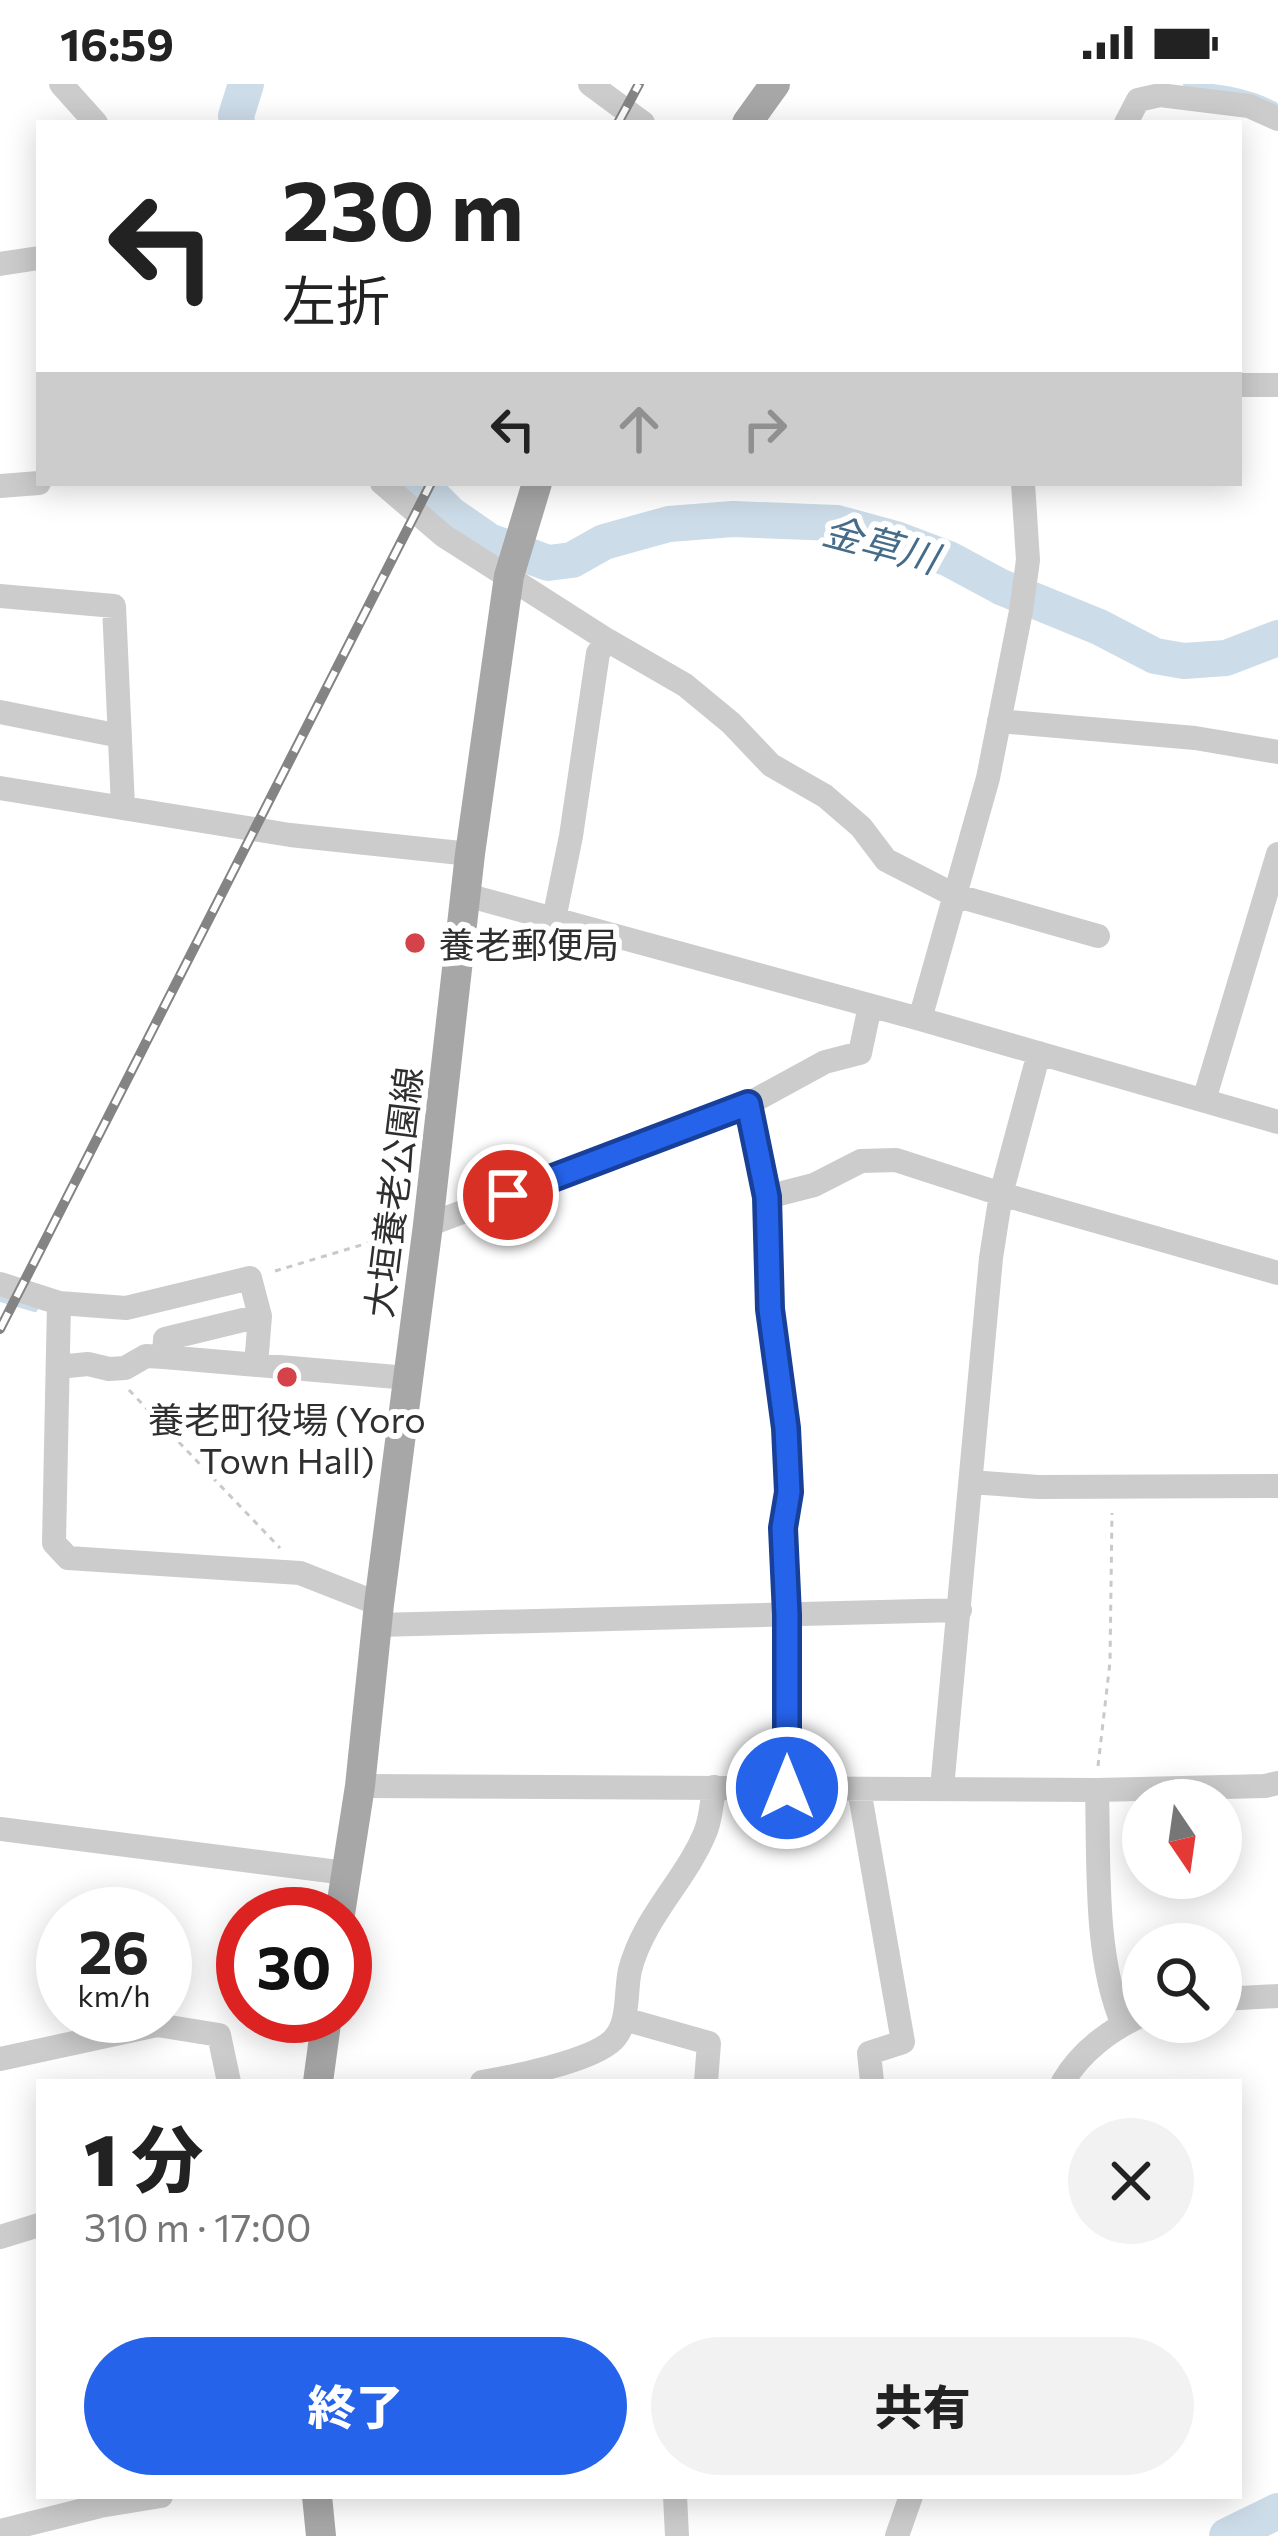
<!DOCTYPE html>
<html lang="ja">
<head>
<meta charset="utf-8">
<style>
  :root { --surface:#fff; --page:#f2f2f2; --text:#222; --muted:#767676; --accent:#2563eb }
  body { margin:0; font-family:Commissioner,"Noto Sans JP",sans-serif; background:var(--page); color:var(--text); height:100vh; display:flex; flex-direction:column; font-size:45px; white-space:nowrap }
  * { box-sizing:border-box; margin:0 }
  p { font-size:39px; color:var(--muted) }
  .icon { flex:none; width:66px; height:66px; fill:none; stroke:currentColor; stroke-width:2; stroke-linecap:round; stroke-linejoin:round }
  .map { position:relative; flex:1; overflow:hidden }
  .drawer { position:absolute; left:36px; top:1995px; width:1206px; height:420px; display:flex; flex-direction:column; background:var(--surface); border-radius:0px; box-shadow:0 6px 30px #0003 }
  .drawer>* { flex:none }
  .banner { position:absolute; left:36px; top:36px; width:1206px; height:366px; border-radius:0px; box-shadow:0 6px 30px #0003; background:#fff; color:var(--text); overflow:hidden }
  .needle { width:78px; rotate:167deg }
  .fabs { position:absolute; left:1122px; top:1695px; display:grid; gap:24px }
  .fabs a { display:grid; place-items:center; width:120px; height:120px; border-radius:50%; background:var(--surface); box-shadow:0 6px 30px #0003; font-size:60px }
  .speed { position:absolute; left:36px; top:1803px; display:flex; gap:24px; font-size:60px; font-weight:700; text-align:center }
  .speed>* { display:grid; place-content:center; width:156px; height:156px; border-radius:50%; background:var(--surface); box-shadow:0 6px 30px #0003; line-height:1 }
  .speed small { font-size:30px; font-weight:400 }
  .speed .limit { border:18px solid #d22; background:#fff; color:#111 }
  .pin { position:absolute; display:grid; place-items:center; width:102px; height:102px; color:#fff; margin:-51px; border:6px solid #fff; border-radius:50%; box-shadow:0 3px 12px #0007 }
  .me { position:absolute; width:132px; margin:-66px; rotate:0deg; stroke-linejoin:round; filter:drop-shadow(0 0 9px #0008) }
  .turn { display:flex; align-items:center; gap:42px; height:252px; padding:0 48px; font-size:54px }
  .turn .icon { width:156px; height:156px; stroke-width:2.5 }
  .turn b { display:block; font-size:84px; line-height:102px }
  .lanes { display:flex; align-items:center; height:114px; padding:0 48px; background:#0003; justify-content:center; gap:60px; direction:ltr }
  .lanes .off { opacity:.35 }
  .round { display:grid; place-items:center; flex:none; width:126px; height:126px; border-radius:63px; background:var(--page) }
  .headline { display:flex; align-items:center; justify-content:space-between; height:204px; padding:0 48px }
  h1 { font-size:72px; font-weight:800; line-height:90px }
  .primary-button { display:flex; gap:24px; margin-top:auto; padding:24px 48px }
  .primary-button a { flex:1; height:138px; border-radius:72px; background:var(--accent); color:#fff; font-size:48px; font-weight:800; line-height:138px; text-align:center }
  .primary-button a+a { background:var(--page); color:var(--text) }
  .status { display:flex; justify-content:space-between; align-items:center; height:84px; padding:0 60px; background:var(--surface); direction:ltr }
  .status svg { height:33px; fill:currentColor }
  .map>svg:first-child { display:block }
</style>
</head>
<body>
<div class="status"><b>16:59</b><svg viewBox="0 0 49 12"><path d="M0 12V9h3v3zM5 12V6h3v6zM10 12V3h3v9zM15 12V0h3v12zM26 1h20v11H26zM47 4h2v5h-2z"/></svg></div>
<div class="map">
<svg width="1278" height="2452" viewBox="0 0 1278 2452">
  <rect width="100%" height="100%" fill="#fff"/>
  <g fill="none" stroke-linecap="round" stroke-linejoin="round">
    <path stroke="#ccdce8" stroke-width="6" d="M1186,0C1217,3 1247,6 1275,21
      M0,1215L35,1225"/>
    <path stroke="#ccdce8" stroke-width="36" d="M237,39L236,32L246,0
      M419,399L450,430L489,457L548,479L572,476L604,458L669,440L733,435L837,439L896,455L949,475L1001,503L1099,543L1155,572L1184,577L1226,574L1278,554
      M1227,2452L1278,2427"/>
    <path stroke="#c9c9c9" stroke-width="3" stroke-dasharray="6 6" stroke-linecap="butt" d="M275,1187L398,1150
      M129,1306L280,1464
      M1098,1682L1110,1578L1112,1429"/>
    <path stroke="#ccc" stroke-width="24" d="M61,0L96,39
      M590,0L643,39
      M1126,39L1138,16L1160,11L1249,22L1278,35
      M0,180L39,174
      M1239,301H1278
      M382,399L444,452L607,556L685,601L731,639L771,681L825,712L861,743L886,776L954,811L1098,852
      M0,402L39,399
      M0,512L114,522L123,723
      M0,628L120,652
      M999,637L1195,654L1278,668
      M0,704L290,751L470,770
      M466,811L920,935L1278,1038
      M554,835L571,752L598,569L607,556
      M920,935L988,694L1021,527L1028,476L1023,399
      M1204,1016L1278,770
      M748,1020L767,1113L770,1225L786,1344L789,1408L783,1443L787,1531V1704
      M767,1113L814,1101L861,1077L896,1076L1001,1110L1278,1189
      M428,1141L748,1020L825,978L860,969L870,922
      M0,1200L59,1219L126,1224L250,1194L260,1232L256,1281
      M59,1219L54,1459L68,1474L300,1489L379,1520
      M164,1273L408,1294
      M58,1283L88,1280L109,1285L125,1284L146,1272L164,1273L165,1255L260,1232
      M971,1398L1038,1403L1278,1402
      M378,1541L960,1526
      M360,1702L1097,1706L1265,1702L1278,1699
      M942,1704L991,1174L1001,1110L1039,969
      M859,1705L903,1958L869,1969L872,1998
      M1097,1706C1099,1778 1094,1874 1123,1940
      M0,1745L346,1789
      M1221,1915L1278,1912
      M624,1935L709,1959L706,1998
      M0,1975L157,1941L219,1951L229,1998
      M482,1998C512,1993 592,1977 613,1956C630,1939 625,1908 630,1886C643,1834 685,1797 705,1749C711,1735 712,1718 714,1703
      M1063,1998C1080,1968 1112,1944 1143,1931
      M0,2153L39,2141
      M675,2412L677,2452
      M0,2447L100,2422L161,2412
      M897,2452L911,2412"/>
    <path stroke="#a7a7a7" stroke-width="30" d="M747,39L775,0
      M340,1830L360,1702L379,1520L428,1141L470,770L509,492L537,399
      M318,1998L327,1932
      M317,2412L321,2452"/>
    <defs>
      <path id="rail" d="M618,39L639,0
        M0,1245L431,399"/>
    </defs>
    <use href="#rail" stroke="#848484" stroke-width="10"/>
    <use href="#rail" stroke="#fff" stroke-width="6" stroke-dasharray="18" stroke-linecap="butt"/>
  </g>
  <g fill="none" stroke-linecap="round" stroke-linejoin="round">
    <defs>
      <path id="route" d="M508,1111L748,1020L767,1113L770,1225L786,1344L789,1408L783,1444L787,1531V1704"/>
    </defs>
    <use href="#route" stroke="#184099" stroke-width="30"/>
    <use href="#route" stroke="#2563eb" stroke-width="21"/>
  </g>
  <g fill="#d34349" stroke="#fff" stroke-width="4.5">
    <circle cx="415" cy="859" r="12"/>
    <circle cx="287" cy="1293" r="12"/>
  </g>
  <g text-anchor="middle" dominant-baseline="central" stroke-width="12" stroke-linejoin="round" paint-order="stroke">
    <g font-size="36" fill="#2f2f2f" stroke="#fff" text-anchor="start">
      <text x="439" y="859">養老郵便局</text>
      <text x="287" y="1334" text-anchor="middle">養老町役場 (Yoro<tspan x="287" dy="41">Town Hall)</tspan></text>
    </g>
    <g font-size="36" fill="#2f2f2f" stroke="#fff">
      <text transform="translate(392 1108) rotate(-83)">大垣養老公園線</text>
    </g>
    <g font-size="39" font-style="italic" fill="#456c88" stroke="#fff">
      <text transform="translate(881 459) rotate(15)">金草川</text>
    </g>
  </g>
</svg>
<div class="fabs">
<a><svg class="needle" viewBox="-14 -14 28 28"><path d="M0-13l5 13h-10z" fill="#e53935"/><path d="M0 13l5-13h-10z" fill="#767676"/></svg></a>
<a><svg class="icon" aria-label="search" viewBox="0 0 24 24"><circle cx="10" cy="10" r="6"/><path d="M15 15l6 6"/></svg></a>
</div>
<div class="speed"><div>26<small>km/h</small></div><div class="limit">30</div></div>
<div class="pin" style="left:508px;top:1111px;background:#d93025"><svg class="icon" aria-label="arrive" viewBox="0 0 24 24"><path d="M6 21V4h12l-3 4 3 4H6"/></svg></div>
<svg class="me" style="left:787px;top:1704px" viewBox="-20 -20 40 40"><circle r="17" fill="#2563eb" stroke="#fff" stroke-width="3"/><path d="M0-11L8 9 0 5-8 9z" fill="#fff"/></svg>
<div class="banner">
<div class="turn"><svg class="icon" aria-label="left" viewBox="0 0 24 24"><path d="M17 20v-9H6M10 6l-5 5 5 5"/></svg><div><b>230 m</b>左折</div></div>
<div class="lanes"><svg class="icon" aria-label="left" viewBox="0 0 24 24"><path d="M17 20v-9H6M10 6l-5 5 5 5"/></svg><svg class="icon off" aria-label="ahead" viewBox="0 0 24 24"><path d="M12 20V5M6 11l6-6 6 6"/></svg><svg class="icon off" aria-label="right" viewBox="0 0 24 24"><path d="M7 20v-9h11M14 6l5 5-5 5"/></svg></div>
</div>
<section class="drawer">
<div class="headline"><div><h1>1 分</h1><p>310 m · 17:00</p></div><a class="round"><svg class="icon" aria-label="close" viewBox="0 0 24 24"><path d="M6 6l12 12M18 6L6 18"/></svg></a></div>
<div class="primary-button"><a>終了</a><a>共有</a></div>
</section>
</div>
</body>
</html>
